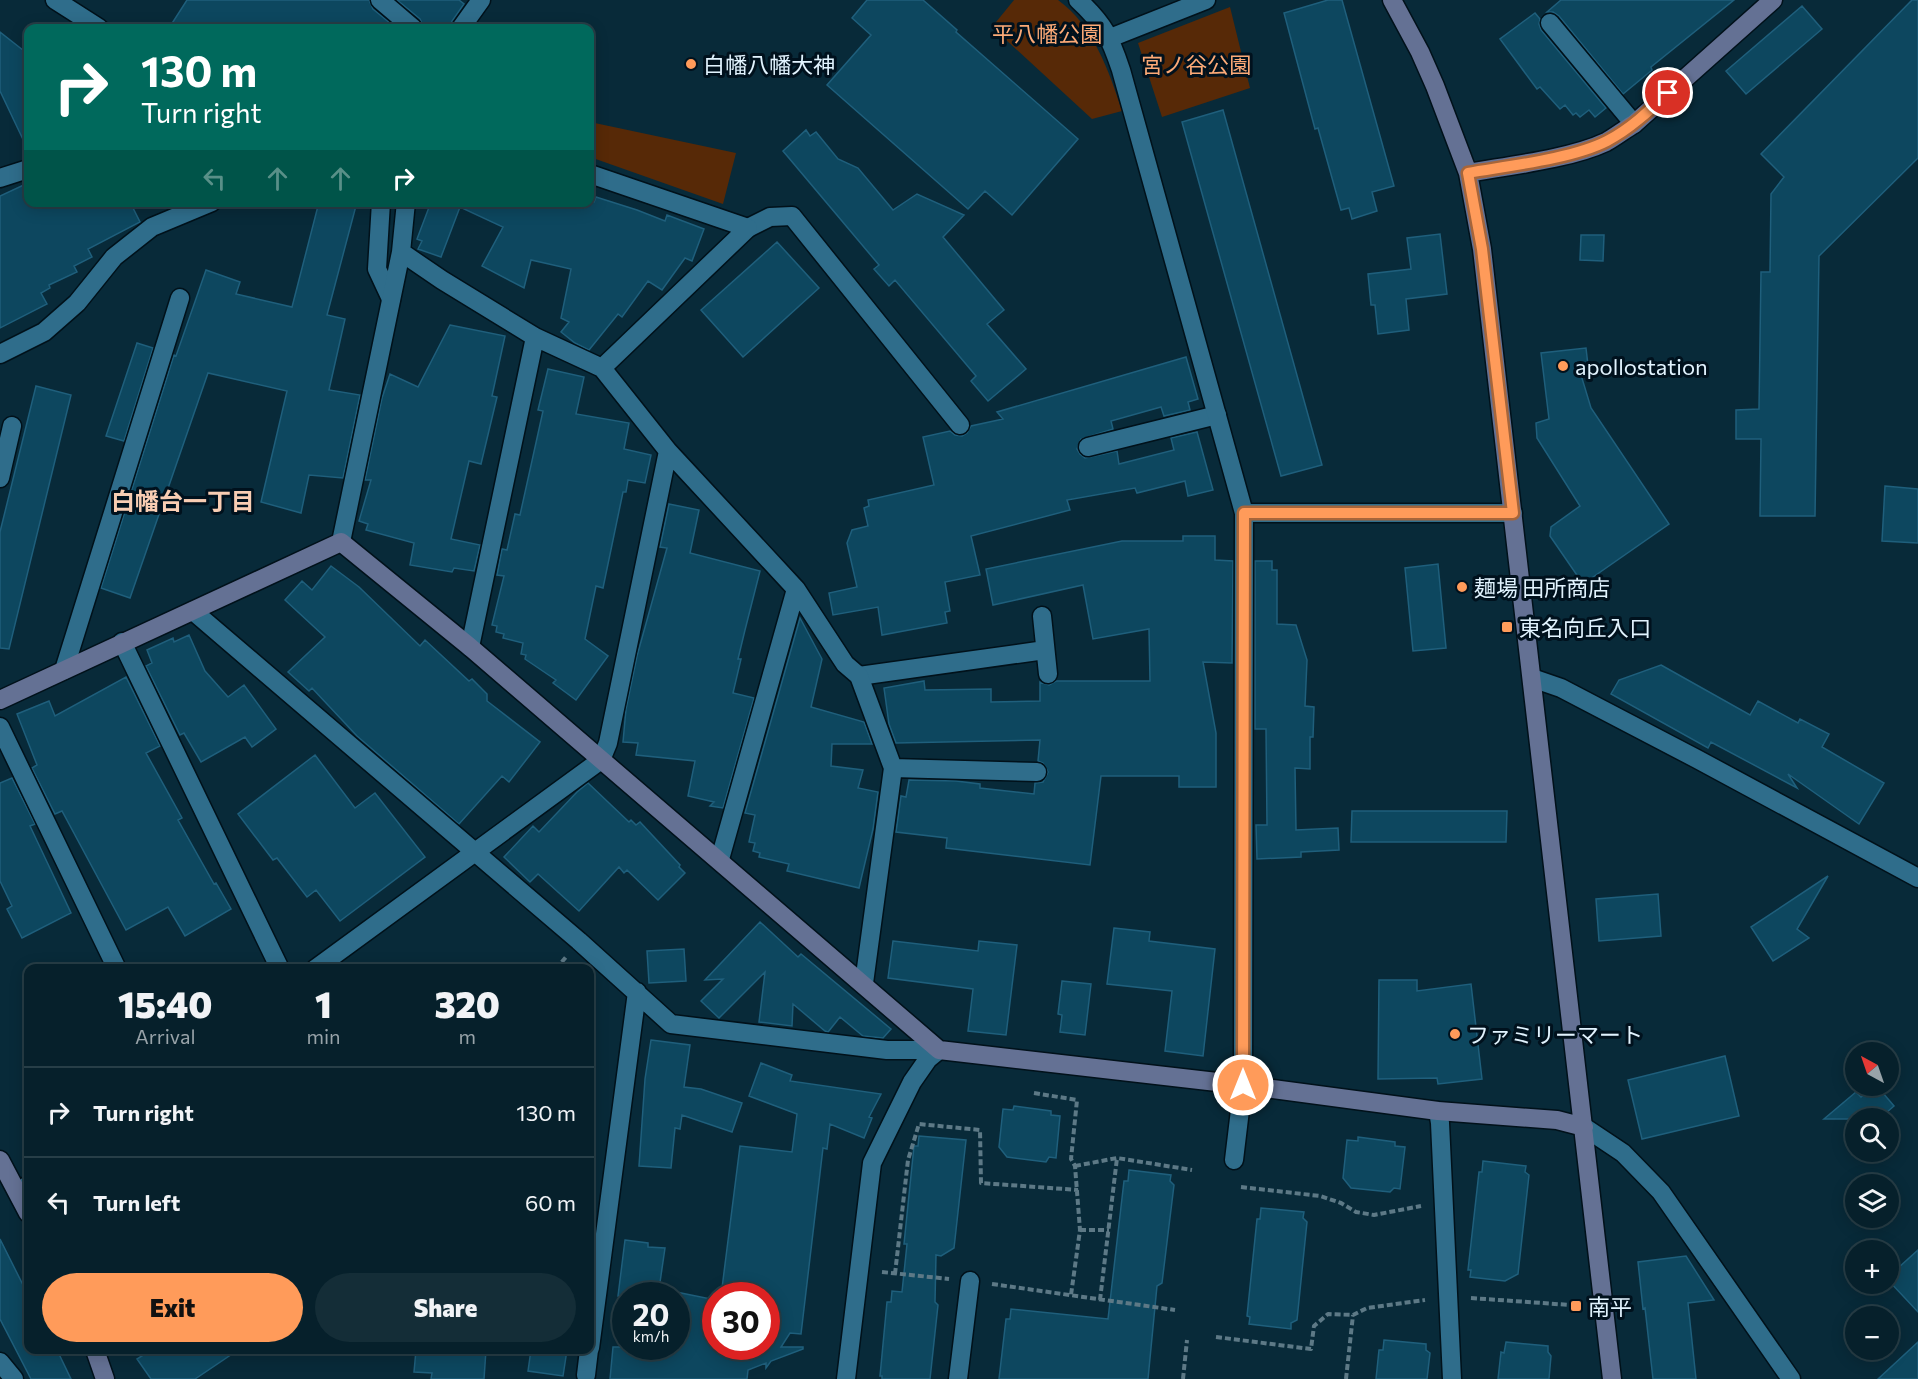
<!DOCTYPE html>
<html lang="en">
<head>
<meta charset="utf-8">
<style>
  :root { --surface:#06202b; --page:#142d37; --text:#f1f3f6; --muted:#98a3a9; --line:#273e47; --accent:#ff9b5a }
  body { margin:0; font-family:Commissioner,"Noto Sans JP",sans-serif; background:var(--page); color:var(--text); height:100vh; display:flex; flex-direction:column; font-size:22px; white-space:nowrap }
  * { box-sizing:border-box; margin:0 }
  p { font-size:20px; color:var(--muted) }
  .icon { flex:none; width:33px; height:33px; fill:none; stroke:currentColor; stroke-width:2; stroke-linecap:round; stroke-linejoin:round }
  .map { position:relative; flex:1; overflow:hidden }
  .panel { position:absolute; left:24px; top:964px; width:570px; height:390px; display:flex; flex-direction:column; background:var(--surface); border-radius:12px; box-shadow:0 3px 15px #0003,0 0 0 2px var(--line) }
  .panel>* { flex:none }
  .top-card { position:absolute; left:24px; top:24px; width:570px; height:183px; border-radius:12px; box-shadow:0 3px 15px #0003,0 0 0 2px var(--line); background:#00695c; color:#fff; overflow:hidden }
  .needle { width:39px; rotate:320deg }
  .tools { position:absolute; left:1845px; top:1042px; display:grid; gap:12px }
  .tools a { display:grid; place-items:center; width:54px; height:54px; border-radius:50%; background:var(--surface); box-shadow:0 3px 15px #0003,0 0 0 2px var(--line); font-size:30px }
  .speed { position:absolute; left:612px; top:1282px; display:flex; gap:12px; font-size:30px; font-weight:700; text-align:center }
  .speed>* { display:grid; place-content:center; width:78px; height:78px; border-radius:50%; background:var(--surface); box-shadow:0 3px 15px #0003,0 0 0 2px var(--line); line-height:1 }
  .speed small { font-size:15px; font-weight:400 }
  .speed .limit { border:9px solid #d22; background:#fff; color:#111 }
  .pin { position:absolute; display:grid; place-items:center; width:51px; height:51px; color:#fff; margin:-26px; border:3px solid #fff; border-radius:50%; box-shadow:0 2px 6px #0007 }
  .me { position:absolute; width:66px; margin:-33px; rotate:0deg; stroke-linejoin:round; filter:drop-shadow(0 0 4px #0008) }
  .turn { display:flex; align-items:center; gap:21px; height:126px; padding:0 18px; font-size:27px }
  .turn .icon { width:78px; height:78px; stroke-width:2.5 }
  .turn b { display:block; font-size:42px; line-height:51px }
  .lanes { display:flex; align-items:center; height:57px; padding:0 18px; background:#0003; justify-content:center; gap:30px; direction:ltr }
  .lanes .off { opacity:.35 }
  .eta { display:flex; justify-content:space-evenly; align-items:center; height:102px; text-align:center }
  .eta b { font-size:36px; font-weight:800; line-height:42px }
  .button { display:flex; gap:12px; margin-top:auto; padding:12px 18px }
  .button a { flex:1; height:69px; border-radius:36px; background:var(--accent); color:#111; font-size:24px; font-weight:800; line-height:69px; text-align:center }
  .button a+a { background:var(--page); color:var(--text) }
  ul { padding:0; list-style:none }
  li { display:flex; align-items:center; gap:18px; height:90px; padding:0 18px; border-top:2px solid var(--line) }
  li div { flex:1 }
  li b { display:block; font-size:22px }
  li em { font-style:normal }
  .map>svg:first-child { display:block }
</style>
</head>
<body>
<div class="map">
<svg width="1918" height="1379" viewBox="0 0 1918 1379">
  <rect width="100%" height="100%" fill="#082a39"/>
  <path fill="#572907" d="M1014,0H1058C1093,25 1109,71 1122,111L1092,119L992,27Z
    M1230,7L1250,88L1162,117L1138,43Z
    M590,122L736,153L723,204L590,157Z"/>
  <path fill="#0d475f" stroke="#1f5f7c" stroke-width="1.5" d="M187,0H369L373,9L396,28H169Z
    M397,0H459L464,4L452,21L450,28H424L420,19Z
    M867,0H923L957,30L956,32L1078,139L1012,215L985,191L968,209L827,85L871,35L852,18Z
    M1328,0H1342L1394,186L1372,192L1377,211L1352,219L1349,208L1341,210L1318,128L1315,129L1284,13Z
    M1561,0H1734L1651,67L1652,70L1623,94L1559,16L1553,12H1547Z
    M1912,0H1918V158L1819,256L1815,516H1760L1761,439H1736V410L1759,409L1761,272H1770L1771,194L1784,177L1761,154Z
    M1802,6L1822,29L1746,94L1726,71Z
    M1535,13L1540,19L1539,24L1541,30L1606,108L1595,117L1589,110L1580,117L1576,113L1573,115L1565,105L1560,109L1540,87L1537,89L1500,39Z
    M0,32L28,54V150L0,91Z
    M1223,110L1322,465L1281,476L1182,122Z
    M806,130L810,136L816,132L838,159L858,168L893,210L917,194L964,215L943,237L1004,310L987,324L1026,369L988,401L971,381L976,376L895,280L889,286L874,269L879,265L783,151Z
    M28,183V202H130L140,222L88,249L92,257L74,266L77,272L49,285L50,288L41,293L47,304L0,328V196Z
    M596,197L637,210L665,221L667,215L704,229L692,261L685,258L662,290L648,281L622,317L618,314L589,350L575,343L561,332L569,322L561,318L571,269L531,260L524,288L482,266L503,227L460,207L441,257L418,249L422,241L417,239L431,202H594Z
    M319,202H357L327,315L345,319L329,390L360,395L343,478L309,475L301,513L261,502L287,391L208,373L130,598L101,588L174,355L176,356L206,270L240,282L236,294L292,307Z
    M1440,234L1447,294L1406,299L1409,330L1378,334L1375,305H1371L1368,274L1411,269L1407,238Z
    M1581,235H1604L1603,261L1580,260Z
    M777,242L819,288L743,357L701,310Z
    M450,325L505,336L492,396L497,397L481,464L469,461L451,539L480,545L474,571L454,568L452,572L410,565L414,543L366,530L368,524L359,521L371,480H365L382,398L390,374L418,387Z
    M137,343L153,348L124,441L106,436Z
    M1586,348L1589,374L1581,375L1591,408L1669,524L1583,584L1550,536L1551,527L1580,506L1537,438L1536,423L1549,419L1541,353Z
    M1186,357L1198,399L1188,402L1190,410L1164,416L1161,407L1111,421L1113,429L1081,439L1077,449L1080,454L1085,458L1117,451L1119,464L1174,450L1171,438L1197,432L1213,490L1188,496L1185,481L1137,493L1135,488L1067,500L1070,510L971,536L980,575L945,582L950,611L945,612L947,623L882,635L878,607L833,615L829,593L857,587L847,543L852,530L868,526L864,508L869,506L868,500L934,485L923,437L950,431L955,435L962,436L967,433L971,426L1003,419L997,412Z
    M548,369L584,377L576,414L629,423L624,449L651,455L645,483L628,480L626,492H623L603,588L596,586L585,639L608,656L576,700L553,683L556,680L525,659L526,655L521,654L523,643L503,638L504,634L496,632L497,626L492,625L504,576L497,575L502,549L507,550L515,514L520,515L543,411L538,410Z
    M36,386L71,395L9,649L0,648V532Z
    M1885,486L1918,489V543L1882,541Z
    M669,504L699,510L690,553L760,571L745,630L738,659H741L733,693L754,698L723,808L710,806L714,802L688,796L695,761L636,755L638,743L623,742L626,709L637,656L667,548L660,547Z
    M1183,536H1215V560L1233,561L1232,663L1203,662L1216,733V787H1179V776H1101L1090,865L946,848L947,838L896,832L901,796L906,797L909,780L956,781L980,784V788L1034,794L1035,783L1043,782L1048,772L1043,763L1038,761L1040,740L896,743L889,724L884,688L924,681L925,690L991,689V702L1040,701V682L1049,685L1056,681H1150L1149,629L1093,639L1083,585L993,605L986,569L1122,541H1183Z
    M1255,561H1272V570H1277V624L1296,625L1307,660L1305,706L1314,707L1313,737H1310V769L1295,768L1296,830L1338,828L1339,850L1301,852V857L1257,859L1256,825H1267L1266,729H1255Z
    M1438,564L1446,648L1413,651L1405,568Z
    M331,566L359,587L420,646L425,640L469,681L472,679L487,694V701L540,742L509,782L502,776L459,824L357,736L312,688L309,691L288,672L325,637L285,600L302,581L312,590Z
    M800,618L822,659L811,707L864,722L872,744H832L831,766L863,770L858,788L878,792L873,829L859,888L787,871L789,864L759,857L760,853L753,851L755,843L749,842L755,815L745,813Z
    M189,635L205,671L228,697L244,685L276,729L252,747L245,737L201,762L184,733L180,735L146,666L152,663L147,650L173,638L174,642Z
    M1661,665L1750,715L1758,701L1798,723L1800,719L1829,734L1822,747L1884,783L1859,824L1788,774L1797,788L1711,742L1708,748L1611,694L1619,680Z
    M126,677L160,746L146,753L182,818L178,820L214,884L216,883L231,909L185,936L168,907L126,930L62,811L55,814L32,768L37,765L17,714L49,701L55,716Z
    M315,755L355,808L375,793L425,857L340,921L316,890L307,897L277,858L273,860L238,814Z
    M12,778L35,824L30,826L71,913L22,938L7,909L12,906L0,881V783Z
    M588,783L629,822L631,820L636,825L640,822L680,865L679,867L685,873L658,900L627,870L624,873L619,867L579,911L538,874L530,882L504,857L533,826L539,832L577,792Z
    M1352,811H1507L1506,842H1351Z
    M1828,876L1797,929L1809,938L1773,961L1751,927Z
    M1658,894L1661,936L1599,941L1596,899Z
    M760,922L798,957L801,954L891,1029L883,1038L863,1036L840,1017L828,1032L825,1031L793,1004L792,1026L759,1022L765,972L719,1018L701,1001L723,979L705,980Z
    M1114,928L1150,932L1149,941L1215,949L1203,1056L1165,1051L1172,991L1107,984Z
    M893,941L978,951L979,941L1017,945L1006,1035L968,1031L973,989L888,978Z
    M684,949L686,981L649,983L647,951Z
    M1379,980H1417V991L1471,984L1482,1079L1438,1084L1437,1078L1378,1079Z
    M1062,981L1091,984L1085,1035L1060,1032L1062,1015L1058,1014Z
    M651,1040L690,1045L684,1087L701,1089L742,1103L732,1132L682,1115L680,1129L675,1128L671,1168L639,1166L645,1079Z
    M1725,1056L1739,1116L1642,1139L1628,1080Z
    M761,1063L792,1075L790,1081L881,1094L869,1117L872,1118L864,1138L830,1124L827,1149L823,1148L801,1334L790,1333L781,1347H803V1349L771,1361L766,1368V1363L748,1370L747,1379H610L613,1347H676V1292L716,1300V1347H766V1296H721L740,1146L792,1152L797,1114L749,1096Z
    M1874,1086H1877L1894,1106L1879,1119H1824L1856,1092L1861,1097Z
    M1014,1106L1051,1111V1115L1060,1116L1056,1158L1049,1157L1046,1162L1007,1157L999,1147L1003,1109L1013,1110Z
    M919,1136L966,1140L954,1248L941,1256L936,1255L935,1302L938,1305L930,1379H882V1376H880L887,1302H891L892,1291L902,1292L907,1244H904L914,1146H918Z
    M1358,1137L1395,1142V1146L1405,1147L1400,1189L1394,1188L1390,1192L1351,1188L1343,1178L1347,1140L1358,1141Z
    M1483,1161L1526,1166L1525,1172L1529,1175L1518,1274L1505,1281L1470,1277L1471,1270H1468L1479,1172H1482Z
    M1129,1170L1171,1175L1170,1181L1174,1185L1162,1283L1157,1286L1148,1379H999L1006,1319H1010L1011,1309L1108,1319L1124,1181H1128Z
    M1261,1208L1304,1212L1303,1218L1307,1222L1297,1320L1291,1323V1329L1249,1324L1250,1317L1247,1316L1257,1219H1260Z
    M0,1239L28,1295V1350H57L71,1379H31L0,1319Z
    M625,1240L648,1243V1247L665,1248L658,1296H618Z
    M1918,1250V1312L1888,1280V1277Z
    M1686,1256L1714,1300L1688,1303L1696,1379H1653L1645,1308L1643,1309L1638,1262Z
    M1384,1340L1426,1344V1350L1430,1353L1427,1379H1376L1379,1350H1383Z
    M1506,1342L1548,1346V1352L1551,1356L1549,1379H1498L1501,1352L1504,1353Z
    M1918,1342V1379H1878Z
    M151,1350H238L195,1379H151L137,1359Z
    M416,1350H486L484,1379H431L432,1373L414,1372Z
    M531,1350H567L563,1376L528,1371Z"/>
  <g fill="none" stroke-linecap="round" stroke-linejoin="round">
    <defs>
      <path id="lane" d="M1550,23L1634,124
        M381,202L377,269L391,299
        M748,228L770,217L792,216L960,425
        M1088,447L1217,415
        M0,478L12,426
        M1042,616L1048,674
        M64,670L180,298
        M859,676L1045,650
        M1438,1111L1440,1123L1452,1379
        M1234,1160L1243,1085
        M0,1362L14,1379
        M958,1379L970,1281"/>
      <path id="street" d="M55,0L99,28
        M380,0L413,28
        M1078,0C1104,24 1110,37 1121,70L1244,513L1243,1085
        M461,28L481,0
        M1110,38L1206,0
        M590,174L748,228L602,368
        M0,178L28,169
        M401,252L442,280L535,337L602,368L668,451L796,589L845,664L859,676L893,768L864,983
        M0,354L44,332L77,303L114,257L152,227L212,202
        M1244,513H1513
        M341,542L401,252L406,202
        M193,611L579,941L671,1024L887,1050H939
        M122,642L280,969
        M470,647L535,337
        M1532,678L1561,688L1697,759L1918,878
        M0,727L117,969
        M893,768L1037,772
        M720,859L796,589
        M315,969L601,760L608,743L668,451
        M1584,1127L1623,1153L1661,1192L1791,1379
        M18,1193L28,1185
        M590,1348L637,992
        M586,1375L589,1350
        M846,1379L872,1163L912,1082L928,1059L939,1050"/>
      <path id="secondary" d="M1392,0L1420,52L1435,86L1468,173L1482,249L1612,1379
        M1468,173C1507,166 1570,159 1606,142C1615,137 1624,130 1634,124L1773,0
        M0,700L341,542L470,647L939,1050L1243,1085L1438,1111L1557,1120L1584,1127
        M0,1160L28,1213
        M95,1350L105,1379"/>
    </defs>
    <use href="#lane" stroke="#01111a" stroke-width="21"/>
    <use href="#street" stroke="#01111a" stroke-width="21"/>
    <use href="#secondary" stroke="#01111a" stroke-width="21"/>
    <path stroke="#5d7986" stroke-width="4" stroke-dasharray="6 3" stroke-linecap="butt" d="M556,969L566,957
      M1034,1093L1077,1100L1071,1159L1075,1166L1080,1230L1071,1295
      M1075,1166L1117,1158L1192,1170
      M1241,1187L1320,1196L1341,1203L1356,1212L1374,1215L1421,1206
      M1080,1230H1109
      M882,1272L949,1279
      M895,1274L908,1160L919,1124L980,1130L981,1183L1078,1190
      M992,1284L1175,1310
      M1471,1298L1570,1305
      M1100,1300L1117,1158
      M1216,1337L1311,1349L1314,1326L1328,1314L1353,1315L1367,1308L1425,1300
      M1183,1379L1187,1340
      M1346,1379L1353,1315"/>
    <use href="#lane" stroke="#2f6d8b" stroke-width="18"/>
    <use href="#street" stroke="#2f6d8b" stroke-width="18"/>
    <use href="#secondary" stroke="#647194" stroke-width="18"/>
  </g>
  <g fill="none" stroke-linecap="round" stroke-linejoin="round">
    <defs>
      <path id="route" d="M1243,1085L1244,513H1513L1482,249L1468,173C1507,166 1572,159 1607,141C1630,129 1649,111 1668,93"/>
    </defs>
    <use href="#route" stroke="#a6653a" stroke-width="15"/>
    <use href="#route" stroke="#ff9b5a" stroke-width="10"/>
  </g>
  <g fill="#ff9b5a" stroke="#00111d" stroke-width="2">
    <circle cx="691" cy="64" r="6"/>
    <circle cx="1563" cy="366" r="6"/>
    <circle cx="1462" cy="587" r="6"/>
    <rect x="1501" y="621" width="12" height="12" rx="3"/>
    <circle cx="1455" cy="1034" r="6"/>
    <rect x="1570" y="1300" width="12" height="12" rx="3"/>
  </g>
  <g text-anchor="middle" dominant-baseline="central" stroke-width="6" stroke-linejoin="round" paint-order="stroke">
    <g font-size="22" fill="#fcaa77" stroke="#00111d">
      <text x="1047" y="33">平八幡公園</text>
      <text x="1196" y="64">宮ノ谷公園</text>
    </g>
    <g font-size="22" fill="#e1f3fe" stroke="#00111d" text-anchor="start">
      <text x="703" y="64">白幡八幡大神</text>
      <text x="1575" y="366">apollostation</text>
      <text x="1474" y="587">麺場 田所商店</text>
      <text x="1519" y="627">東名向丘入口</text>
      <text x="1467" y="1034">ファミリーマート</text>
      <text x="1588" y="1306">南平</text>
    </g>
    <g font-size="24" font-weight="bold" fill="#f8cdb3" stroke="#00111d">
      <text x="183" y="500">白幡台一丁目</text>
    </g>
  </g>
</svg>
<div class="tools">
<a><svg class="needle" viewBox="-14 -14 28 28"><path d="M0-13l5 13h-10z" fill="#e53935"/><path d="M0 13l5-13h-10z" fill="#98a3a9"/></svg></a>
<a><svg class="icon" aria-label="search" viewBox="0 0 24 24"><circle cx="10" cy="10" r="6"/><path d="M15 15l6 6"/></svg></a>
<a><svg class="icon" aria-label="layers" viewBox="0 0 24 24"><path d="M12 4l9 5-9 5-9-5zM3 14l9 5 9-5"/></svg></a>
<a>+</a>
<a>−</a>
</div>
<div class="speed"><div>20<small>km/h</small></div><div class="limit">30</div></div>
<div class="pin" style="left:1668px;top:93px;background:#d93025"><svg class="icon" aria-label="arrive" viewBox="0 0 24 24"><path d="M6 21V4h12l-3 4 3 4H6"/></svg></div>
<svg class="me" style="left:1243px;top:1085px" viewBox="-20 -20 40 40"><circle r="17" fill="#ff9b5a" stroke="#fff" stroke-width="3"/><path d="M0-11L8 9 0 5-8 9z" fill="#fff"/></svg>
<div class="top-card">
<div class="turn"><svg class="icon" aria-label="right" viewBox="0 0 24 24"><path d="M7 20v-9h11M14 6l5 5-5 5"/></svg><div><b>130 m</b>Turn right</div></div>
<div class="lanes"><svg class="icon off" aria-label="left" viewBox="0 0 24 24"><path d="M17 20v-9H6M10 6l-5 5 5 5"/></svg><svg class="icon off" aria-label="ahead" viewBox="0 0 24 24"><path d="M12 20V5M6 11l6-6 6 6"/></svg><svg class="icon off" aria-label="ahead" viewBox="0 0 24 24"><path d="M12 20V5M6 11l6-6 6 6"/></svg><svg class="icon" aria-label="right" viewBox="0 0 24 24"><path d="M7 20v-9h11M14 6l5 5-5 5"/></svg></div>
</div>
<section class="panel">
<div class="eta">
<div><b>15:40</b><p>Arrival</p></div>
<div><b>1</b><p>min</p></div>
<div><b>320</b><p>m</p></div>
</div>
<ul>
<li><svg class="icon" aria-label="right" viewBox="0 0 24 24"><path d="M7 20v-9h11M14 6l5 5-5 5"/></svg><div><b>Turn right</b></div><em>130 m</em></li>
<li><svg class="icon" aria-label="left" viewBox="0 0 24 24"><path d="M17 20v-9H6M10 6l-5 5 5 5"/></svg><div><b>Turn left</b></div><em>60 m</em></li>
</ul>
<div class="button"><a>Exit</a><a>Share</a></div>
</section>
</div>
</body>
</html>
